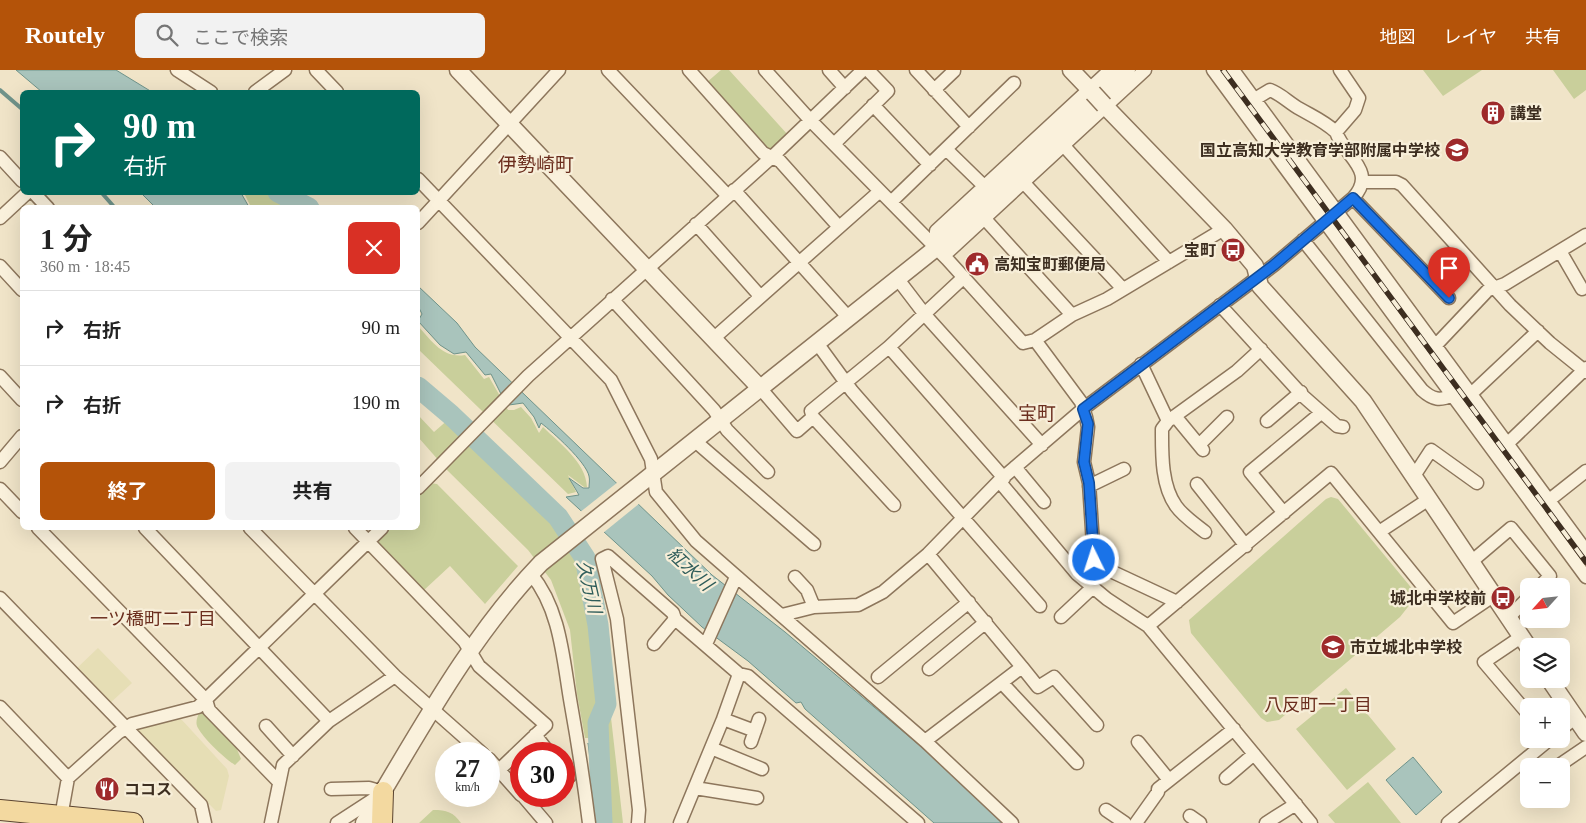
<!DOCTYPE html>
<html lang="ja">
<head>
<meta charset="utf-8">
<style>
  :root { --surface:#fff; --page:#f2f2f2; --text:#222; --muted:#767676; --line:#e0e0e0; --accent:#b45309 }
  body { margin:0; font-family:"Times New Roman","Noto Sans JP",serif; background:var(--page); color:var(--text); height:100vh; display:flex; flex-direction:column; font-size:19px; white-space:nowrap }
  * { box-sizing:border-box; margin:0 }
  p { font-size:16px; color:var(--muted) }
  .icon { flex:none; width:28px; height:28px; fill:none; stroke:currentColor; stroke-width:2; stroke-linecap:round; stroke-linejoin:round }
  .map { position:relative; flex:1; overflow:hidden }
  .panel { position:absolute; left:20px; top:135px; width:400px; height:325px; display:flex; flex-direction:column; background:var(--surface); border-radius:8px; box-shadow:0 5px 20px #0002 }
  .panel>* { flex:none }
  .guide { position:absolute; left:20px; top:20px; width:400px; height:105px; border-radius:8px; box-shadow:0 5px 20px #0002; background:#00695c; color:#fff; overflow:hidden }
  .needle { width:32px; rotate:243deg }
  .fabs { position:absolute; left:1520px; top:508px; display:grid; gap:10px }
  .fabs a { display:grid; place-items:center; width:50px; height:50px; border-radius:8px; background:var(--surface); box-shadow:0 5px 20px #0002; font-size:25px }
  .speed { position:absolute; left:435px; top:672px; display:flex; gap:10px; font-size:25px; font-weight:700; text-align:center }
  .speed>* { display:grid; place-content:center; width:65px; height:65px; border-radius:50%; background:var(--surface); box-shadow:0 5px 20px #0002; line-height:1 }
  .speed small { font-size:12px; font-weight:400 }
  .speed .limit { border:8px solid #d22; background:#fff; color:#111 }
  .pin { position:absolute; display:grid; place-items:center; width:42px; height:42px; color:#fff; margin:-51px -21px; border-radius:50% 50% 50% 0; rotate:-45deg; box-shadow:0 0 5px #0007 }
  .pin .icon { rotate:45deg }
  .me { position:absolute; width:55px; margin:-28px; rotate:356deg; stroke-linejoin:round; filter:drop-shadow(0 0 4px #0008) }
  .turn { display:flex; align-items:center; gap:18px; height:105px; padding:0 20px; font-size:22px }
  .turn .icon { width:65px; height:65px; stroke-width:2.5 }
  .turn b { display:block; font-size:35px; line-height:42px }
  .round { display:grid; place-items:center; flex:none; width:52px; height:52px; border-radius:8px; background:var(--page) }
  .head { display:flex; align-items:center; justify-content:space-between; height:85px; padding:0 20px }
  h1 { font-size:30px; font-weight:700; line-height:38px }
  .action { display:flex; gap:10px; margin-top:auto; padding:10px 20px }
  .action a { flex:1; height:58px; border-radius:8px; background:var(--accent); color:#fff; font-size:20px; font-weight:700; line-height:58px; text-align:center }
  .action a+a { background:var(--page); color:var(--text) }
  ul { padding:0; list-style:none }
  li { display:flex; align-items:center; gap:15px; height:75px; padding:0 20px; border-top:1px solid var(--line) }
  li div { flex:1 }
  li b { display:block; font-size:19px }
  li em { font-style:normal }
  header { display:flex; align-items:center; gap:30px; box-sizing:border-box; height:70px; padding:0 25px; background:var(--accent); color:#fff }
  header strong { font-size:24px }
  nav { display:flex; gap:28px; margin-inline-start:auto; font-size:18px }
  .search { width:350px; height:45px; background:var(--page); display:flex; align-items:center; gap:12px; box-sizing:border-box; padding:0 18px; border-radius:8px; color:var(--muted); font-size:19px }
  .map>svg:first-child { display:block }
</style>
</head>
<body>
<header>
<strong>Routely</strong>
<div class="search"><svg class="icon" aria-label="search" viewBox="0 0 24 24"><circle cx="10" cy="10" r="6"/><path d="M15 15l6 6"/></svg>ここで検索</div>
<nav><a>地図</a><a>レイヤ</a><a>共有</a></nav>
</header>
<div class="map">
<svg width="1586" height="753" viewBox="0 0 1586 753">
  <rect width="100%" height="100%" fill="#f0e4c8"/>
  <path fill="#e6deb5" d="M98,578L132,613L109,634L76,599Z
    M181,649L227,699L229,706L221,740L216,741L136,660L137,658Z"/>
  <path fill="#c9cf9b" d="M721,0H729L788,65L771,81L766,80L706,13Z
    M1423,0H1482L1443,26Z
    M1553,0H1586V20L1574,29Z
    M244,123H289L306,137H251Z
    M418,256C431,270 443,289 465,285L484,309L489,307L508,340H514L521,337L531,348L539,363L543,357C559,373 586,392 587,417H584L568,405L576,422L568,424L418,279Z
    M418,345L434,362L450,348L543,441L551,443L583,495L601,627L597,645V683L593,681L588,668H585L577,624L570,560L551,510L528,480L447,400L418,367Z
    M430,413L437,414L518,496L485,534L450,496L423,521L379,475V470L390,458H418V427Z
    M1331,427L1338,429L1414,521L1415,528L1400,547L1279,650L1267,652L1261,648L1191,563L1189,550L1326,429Z
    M1346,618L1396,679L1347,720L1296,659Z
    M609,630L623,753H609L604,692C593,674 606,648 609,630Z
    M204,641L234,672L241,689L235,695C224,688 204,669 198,658C195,653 197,648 199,643Z
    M1368,712L1401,753H1335L1328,745Z
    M433,740C447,740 453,742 461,753H419Z"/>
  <path fill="#a9c4bc" stroke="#6f938a" d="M16,0H116L152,22H42Z
    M141,123H241L249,137H155Z
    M418,216L457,253L475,277L712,505L785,562L931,685L1005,753H934L805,639L801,632L796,633L748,591L702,557L668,525L652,506L566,427L579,425L569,408L583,418H589C589,414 590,410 589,406C586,392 553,362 541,353L539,358L534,347L523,333L509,335L501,324L491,304L485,305L466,282L454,284L440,275L418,251L422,244L418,236Z
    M588,673L592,681L603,691L607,753H598Z
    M1413,687L1442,722L1416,745L1386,710Z"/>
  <path fill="#f0e4c8" d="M618,412L640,433L603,463L579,443Z"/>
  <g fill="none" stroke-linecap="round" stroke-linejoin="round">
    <path stroke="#6f938a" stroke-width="4" d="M0,20L22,39
      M101,122L115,138"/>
    <path stroke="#a9c4bc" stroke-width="21" d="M278,122L309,138
      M418,317L451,345L558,447L585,488L598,555L606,634L598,653L602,753"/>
    <defs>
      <path id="minor" d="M177,0L211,22
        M316,0L337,22
        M608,0L728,126
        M689,0L763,83L780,91L839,157
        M765,0L811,51L947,189L1023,273L1035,270
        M829,0L845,18
        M916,0L969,57
        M1110,0L936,161V178L949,181L1145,0
        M1213,0L1586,507
        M1233,0L1586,481
        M934,20L954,1
        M255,22L285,0
        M1255,29L1270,20C1281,24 1289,33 1300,39C1314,47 1324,51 1336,62
        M873,35L930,95
        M834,74L888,21L868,0
        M1064,76L1169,192
        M946,79L985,117
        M0,87L22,111
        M418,109L611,310L651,389L656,422L696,471L925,671L1012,753
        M1362,112H1396L1402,115L1510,235L1550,273L1586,302
        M1024,113L1123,219
        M734,120L848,247
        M33,122L48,138
        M1353,128L1449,228
        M891,132L1014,13
        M0,148L28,122
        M985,149L1072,245
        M418,153L559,0
        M696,154L760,226
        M1303,170L1422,320C1433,330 1440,331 1453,325
        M1560,181L1582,219
        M0,196L22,220
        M897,208L926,246L1042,375
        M612,229L714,340L727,360L768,402
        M1220,235L1303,326L1337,356L1343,357
        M714,268L880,121
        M817,273L852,321L1040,536
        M1436,275L1488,220L1505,214L1586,165
        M889,277L1004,408
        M1141,294L1168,351L1162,359C1162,383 1161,415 1176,436C1183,446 1195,454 1205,462
        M0,306L22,330
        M760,318L797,361L813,347L811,341L889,277L964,207
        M1471,324L1538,261
        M1175,346L1203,380
        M813,347L894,435
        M1168,351L1237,301L1261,279
        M1267,351L1301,322
        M695,371L814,474
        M1507,374L1586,298
        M1199,375L1227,347
        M0,392L22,366
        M1015,397L1044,432
        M1414,406L1431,380L1477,413
        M999,411L1077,504L1107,529L1148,556L1311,753
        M1197,414L1246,476
        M1089,416L1124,399
        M418,418L528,306L772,87L863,0
        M0,419L22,442
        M1543,435L1586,401
        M1284,443L1250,402L1321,343
        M38,458L206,630L209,640L279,712
        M145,458L329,651
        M250,458L395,606L483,684
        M355,458L464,571L479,596L546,655L499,700
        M1379,462L1429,429
        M1471,492L1511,458L1550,506L1540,516
        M531,504C561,540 563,590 571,635C578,674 584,713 589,753
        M795,507L807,520L814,537
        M0,528L201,735L205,753
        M1177,532L1102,497L1094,490L1089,413L1084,392L1088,357L1086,347L1081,332L1035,270L1072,245L1107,229L1224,159
        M782,545L814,537L858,535L883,522L928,484L999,411L1083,339L1274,195L1353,128C1378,101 1344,86 1336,62L1355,40L1359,28L1340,0
        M1061,547L1093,517
        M1508,548L1529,527
        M1148,556L1331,403L1453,553L1493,526
        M1521,567L1484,592L1529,645
        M654,574L675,549
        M706,574L736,507
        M1022,597L1038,617L1054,607L1097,655
        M929,599L986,552
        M739,604L748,606L918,753
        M878,607L969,532
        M1002,613L1077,693
        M0,637L68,708
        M723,649L755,661
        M266,656L293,686
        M1561,659L1575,648
        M535,665L550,684
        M925,671L1022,597L928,484
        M751,672L759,649
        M1138,672L1169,710
        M711,678L762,699
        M489,689L521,725
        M1558,696L1586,677
        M564,700L569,707
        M1226,708L1254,684
        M1528,716H1529
        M695,718L757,728
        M331,719L369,718L383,722
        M523,726L546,753
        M1106,740L1125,753
        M1190,746L1200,753
        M61,747L68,708L118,663L132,654L198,637L382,458
        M271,753L283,695L329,651L395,606
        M337,753L377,727
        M638,753L639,740L617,549L602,489L608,486L673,543L675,549L739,604L723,649L680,753
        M1136,753L1158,722V719L1234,659
        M1266,753L1296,734
        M1448,753L1550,669"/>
      <path id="tertiary" d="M458,0L760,318
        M1071,0L1093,23
        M1104,35L1224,159L1255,196L1260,216L1363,331L1529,578
        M1549,609L1586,663
        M364,753C418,664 468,569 541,493L936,178L1127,0"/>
      <path id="primary" d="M0,740L133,753
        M382,753L383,722"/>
    </defs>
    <use href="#minor" stroke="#8d765c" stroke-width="15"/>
    <use href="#tertiary" stroke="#8d765c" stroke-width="19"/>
    <use href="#primary" stroke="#5b4430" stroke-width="22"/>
    <use href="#minor" stroke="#faf1dc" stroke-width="12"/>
    <use href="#tertiary" stroke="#faf1dc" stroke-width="16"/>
    <use href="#primary" stroke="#f3d9a0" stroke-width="20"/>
    <defs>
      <path id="rail" d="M1223,0L1586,492"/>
    </defs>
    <use href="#rail" stroke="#3d2e20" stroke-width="5.5"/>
    <use href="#rail" stroke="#f7eed8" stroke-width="4" stroke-dasharray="11" stroke-linecap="butt"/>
    <defs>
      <path id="tertiary-bridge" d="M1093,23L1104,35"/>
    </defs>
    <use href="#tertiary-bridge" stroke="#8d765c" stroke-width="19" stroke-linecap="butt"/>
    <use href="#tertiary-bridge" stroke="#faf1dc" stroke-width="16"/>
  </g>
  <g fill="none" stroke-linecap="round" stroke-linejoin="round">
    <defs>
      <path id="route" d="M1094,490L1089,413L1084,392L1088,354L1083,339L1274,195L1353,128L1449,228"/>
    </defs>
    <use href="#route" stroke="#114b97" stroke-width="12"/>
    <use href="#route" stroke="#1a73e8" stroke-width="9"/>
  </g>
  <defs>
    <symbol id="building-disc" viewBox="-11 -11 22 22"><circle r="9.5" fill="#9e2a2b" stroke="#f7eed8"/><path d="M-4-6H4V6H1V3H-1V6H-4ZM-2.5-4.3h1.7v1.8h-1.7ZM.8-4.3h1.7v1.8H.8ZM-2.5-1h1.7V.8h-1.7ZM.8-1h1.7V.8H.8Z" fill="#fff"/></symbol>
    <symbol id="school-disc" viewBox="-11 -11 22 22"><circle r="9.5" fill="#9e2a2b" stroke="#f7eed8"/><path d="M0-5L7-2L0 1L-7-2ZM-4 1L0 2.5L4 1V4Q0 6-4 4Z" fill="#fff"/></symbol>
    <symbol id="bus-disc" viewBox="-11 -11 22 22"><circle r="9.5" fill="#9e2a2b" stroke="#f7eed8"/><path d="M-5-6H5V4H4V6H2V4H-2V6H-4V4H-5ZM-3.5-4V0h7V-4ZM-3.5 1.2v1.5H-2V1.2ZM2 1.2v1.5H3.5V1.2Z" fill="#fff"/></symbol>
    <symbol id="civic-disc" viewBox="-11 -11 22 22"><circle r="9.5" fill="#9e2a2b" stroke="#f7eed8"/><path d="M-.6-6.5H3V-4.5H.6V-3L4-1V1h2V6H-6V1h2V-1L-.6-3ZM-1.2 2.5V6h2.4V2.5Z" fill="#fff"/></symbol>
    <symbol id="restaurant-disc" viewBox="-11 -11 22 22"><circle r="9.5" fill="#9e2a2b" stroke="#f7eed8"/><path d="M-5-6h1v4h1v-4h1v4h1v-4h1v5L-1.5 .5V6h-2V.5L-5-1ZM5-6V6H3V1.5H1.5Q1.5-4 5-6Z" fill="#fff"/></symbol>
  </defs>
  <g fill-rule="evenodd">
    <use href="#building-disc" x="1479" y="29" width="28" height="28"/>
    <use href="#school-disc" x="1443" y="66" width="28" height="28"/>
    <use href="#bus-disc" x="1219" y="166" width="28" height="28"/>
    <use href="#civic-disc" x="963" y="180" width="28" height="28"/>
    <use href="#bus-disc" x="1489" y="514" width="28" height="28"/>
    <use href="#school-disc" x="1319" y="563" width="28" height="28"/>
    <use href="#restaurant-disc" x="93" y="705" width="28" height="28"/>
  </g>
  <g text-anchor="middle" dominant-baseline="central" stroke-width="4.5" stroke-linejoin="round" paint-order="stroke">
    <g font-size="16" font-weight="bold" fill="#3d2e20" stroke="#f7eed8" text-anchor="start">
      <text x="1510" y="43">講堂</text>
      <text x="1440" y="80" text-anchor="end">国立高知大学教育学部附属中学校</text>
      <text x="1216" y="180" text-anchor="end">宝町</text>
      <text x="994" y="194">高知宝町郵便局</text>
      <text x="1486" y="528" text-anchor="end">城北中学校前</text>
      <text x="1350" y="577">市立城北中学校</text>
      <text x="124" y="719">ココス</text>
    </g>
    <g font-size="18" font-style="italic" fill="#2f5d5a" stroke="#f7eed8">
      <text transform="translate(690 499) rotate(43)">紅水川</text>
      <text transform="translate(589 517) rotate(77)">久万川</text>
    </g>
    <g font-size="18" fill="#6b2e1e" stroke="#f7eed8">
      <text x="153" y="549">一ツ橋町二丁目</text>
      <text x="1318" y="635">八反町一丁目</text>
    </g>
    <g font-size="19" fill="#6b2e1e" stroke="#f7eed8">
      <text x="536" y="94">伊勢崎町</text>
      <text x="1037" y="343">宝町</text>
    </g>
  </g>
</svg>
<div class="fabs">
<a><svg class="needle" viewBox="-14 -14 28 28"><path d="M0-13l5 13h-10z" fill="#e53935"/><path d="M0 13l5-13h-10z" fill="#767676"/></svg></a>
<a><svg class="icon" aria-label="layers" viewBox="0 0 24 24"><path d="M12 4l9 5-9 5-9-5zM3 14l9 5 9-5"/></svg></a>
<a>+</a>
<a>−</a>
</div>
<div class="speed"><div>27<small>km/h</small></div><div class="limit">30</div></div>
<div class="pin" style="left:1449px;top:228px;background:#d93025"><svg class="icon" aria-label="arrive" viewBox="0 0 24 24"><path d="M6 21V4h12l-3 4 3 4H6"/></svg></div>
<svg class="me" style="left:1094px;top:490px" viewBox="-20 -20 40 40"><circle r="17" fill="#1a73e8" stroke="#fff" stroke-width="3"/><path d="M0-11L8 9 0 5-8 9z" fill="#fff"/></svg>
<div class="guide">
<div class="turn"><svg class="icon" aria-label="right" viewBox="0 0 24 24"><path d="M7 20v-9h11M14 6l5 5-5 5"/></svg><div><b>90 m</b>右折</div></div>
</div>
<section class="panel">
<div class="head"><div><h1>1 分</h1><p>360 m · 18:45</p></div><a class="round" style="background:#d93025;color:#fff"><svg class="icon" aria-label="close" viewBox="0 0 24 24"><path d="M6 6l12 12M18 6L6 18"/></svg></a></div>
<ul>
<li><svg class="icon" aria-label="right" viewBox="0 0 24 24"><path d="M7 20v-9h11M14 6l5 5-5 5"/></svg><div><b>右折</b></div><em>90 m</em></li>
<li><svg class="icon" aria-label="right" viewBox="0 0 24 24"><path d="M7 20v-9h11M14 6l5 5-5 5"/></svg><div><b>右折</b></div><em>190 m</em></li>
</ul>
<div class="action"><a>終了</a><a>共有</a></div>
</section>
</div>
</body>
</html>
